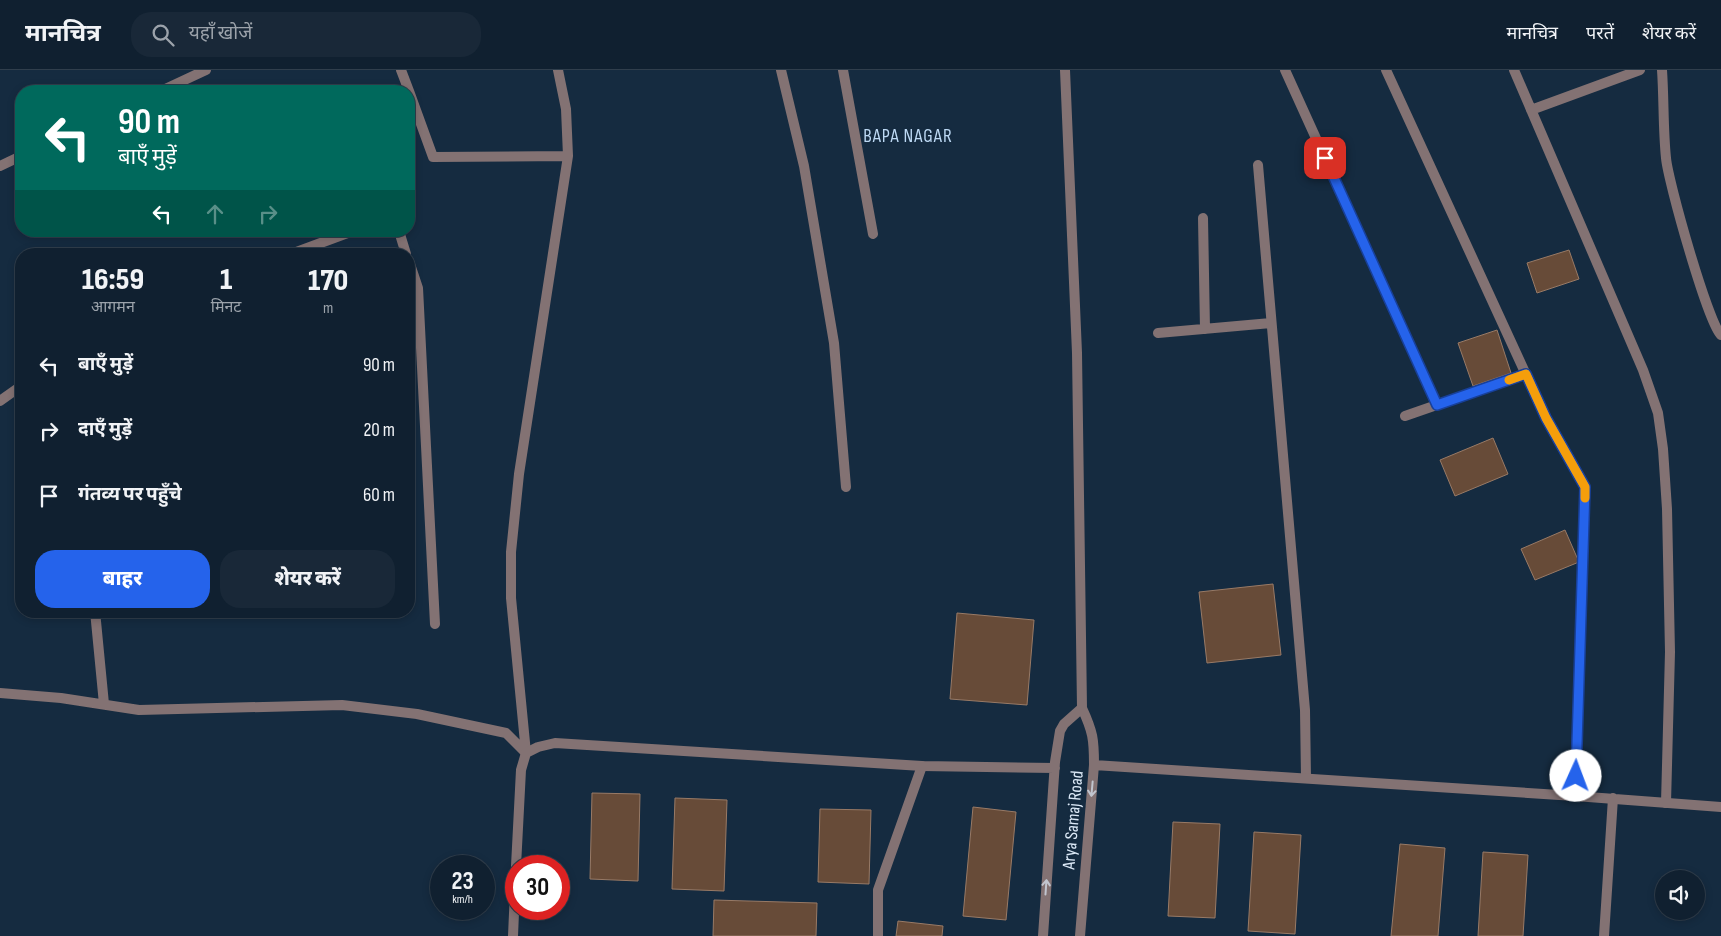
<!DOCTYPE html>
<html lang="hi">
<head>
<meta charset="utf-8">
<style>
  :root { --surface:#102030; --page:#192838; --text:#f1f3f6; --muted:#9ca3ab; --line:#303e4c; --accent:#2563eb }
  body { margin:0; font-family:"Sofia Sans Condensed","Noto Sans Devanagari",sans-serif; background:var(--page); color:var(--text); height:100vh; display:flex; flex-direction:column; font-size:19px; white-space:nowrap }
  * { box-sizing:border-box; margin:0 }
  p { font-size:16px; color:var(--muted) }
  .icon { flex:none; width:28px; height:28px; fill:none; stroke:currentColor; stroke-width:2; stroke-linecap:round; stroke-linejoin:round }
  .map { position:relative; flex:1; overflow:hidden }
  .panel { position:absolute; left:15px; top:178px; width:400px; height:370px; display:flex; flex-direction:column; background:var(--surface); border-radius:20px; box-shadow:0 2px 8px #0003,0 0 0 1px var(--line) }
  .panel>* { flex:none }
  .hud { position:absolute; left:15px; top:15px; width:400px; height:152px; border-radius:20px; box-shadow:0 2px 8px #0003,0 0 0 1px var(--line); background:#00695c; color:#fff; overflow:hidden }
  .controls { position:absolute; left:1655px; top:800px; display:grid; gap:10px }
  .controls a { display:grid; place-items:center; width:50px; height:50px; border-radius:50%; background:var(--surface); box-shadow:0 2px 8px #0003,0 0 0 1px var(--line); font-size:25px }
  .speed { position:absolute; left:430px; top:785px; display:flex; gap:10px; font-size:25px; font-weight:700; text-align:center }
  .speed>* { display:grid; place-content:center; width:65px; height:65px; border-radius:50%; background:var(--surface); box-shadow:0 2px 8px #0003,0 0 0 1px var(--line); line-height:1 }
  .speed small { font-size:12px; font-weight:400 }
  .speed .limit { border:8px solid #d22; background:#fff; color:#111 }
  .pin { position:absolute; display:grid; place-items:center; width:42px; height:42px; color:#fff; margin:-21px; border-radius:10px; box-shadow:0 2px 8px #0006 }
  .me { position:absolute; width:55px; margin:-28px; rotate:2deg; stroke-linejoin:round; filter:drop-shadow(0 0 4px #0008) }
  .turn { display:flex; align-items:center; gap:18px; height:105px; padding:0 20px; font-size:22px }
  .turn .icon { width:65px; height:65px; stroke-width:2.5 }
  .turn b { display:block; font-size:35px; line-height:42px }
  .lanes { display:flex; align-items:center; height:48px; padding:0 20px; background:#0003; justify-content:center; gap:25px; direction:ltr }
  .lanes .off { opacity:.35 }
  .eta { display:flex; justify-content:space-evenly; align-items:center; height:85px; text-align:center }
  .eta b { font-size:30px; font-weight:800; line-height:35px }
  .action { display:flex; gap:10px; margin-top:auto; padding:10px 20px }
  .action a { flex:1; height:58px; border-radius:20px; background:var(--accent); color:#fff; font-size:20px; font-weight:800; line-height:58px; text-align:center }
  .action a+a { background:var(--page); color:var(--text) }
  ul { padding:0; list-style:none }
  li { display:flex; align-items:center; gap:15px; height:65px; padding:0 20px }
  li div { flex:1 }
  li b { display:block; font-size:19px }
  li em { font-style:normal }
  header { display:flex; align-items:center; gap:30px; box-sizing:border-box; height:70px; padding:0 25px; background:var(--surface); border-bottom:1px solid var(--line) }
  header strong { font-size:24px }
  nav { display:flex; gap:28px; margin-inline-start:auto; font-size:18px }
  .search { width:350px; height:45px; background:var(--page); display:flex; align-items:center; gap:12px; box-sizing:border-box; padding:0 18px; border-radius:20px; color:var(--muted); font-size:19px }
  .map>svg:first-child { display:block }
</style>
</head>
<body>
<header>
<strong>मानचित्र</strong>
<div class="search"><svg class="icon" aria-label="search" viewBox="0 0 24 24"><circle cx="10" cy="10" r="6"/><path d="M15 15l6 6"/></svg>यहाँ खोजें</div>
<nav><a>मानचित्र</a><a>परतें</a><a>शेयर करें</a></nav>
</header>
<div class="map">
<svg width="1721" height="866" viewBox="0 0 1721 866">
  <rect width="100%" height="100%" fill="#152b40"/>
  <path fill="#674b38" stroke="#987a66" d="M1569,180L1579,209L1537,223L1527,193Z
    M1497,260L1511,303L1473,316L1458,273Z
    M1493,368L1508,404L1455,426L1440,390Z
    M1565,460L1579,492L1535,510L1521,479Z
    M1273,514L1281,585L1207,593L1199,522Z
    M957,543L1034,550L1027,635L950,629Z
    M592,723L640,724L638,811L590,809Z
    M675,728L727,730L724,821L672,819Z
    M973,737L1016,742L1006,850L963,846Z
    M820,739L871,740L869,814L818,812Z
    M1173,752L1220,754L1215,848L1168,846Z
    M1254,762L1301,765L1295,864L1248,861Z
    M1400,774L1445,778L1438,866H1391Z
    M1483,782L1528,785L1523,866H1478Z
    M714,830L817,833L816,866H713Z
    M898,851L943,856L942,866H896Z"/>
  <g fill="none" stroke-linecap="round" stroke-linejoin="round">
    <path stroke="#837273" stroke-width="10" d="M401,0L409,21
      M781,0L804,96L834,273L846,417
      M843,0L873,164
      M1285,0L1437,335
      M1386,0L1546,348L1585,417L1575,726
      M1514,0L1643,300L1658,343L1663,379L1667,439L1670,582L1666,733
      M1662,0C1664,29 1663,59 1666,88C1668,111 1708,253 1721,265
      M161,21L206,0
      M409,21L433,87L568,86
      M1531,40L1640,0
      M1258,95L1305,640L1306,708
      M0,96L21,86
      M1203,148L1205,259
      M399,161L406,184
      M291,184L353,161
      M409,191L418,218L435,554
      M1158,263L1271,253
      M0,331L21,316
      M1405,346L1526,304
      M95,541L104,634
      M0,623L61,628L139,640L342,635L417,644L506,663L526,683
      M526,683L511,528V482L519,404L568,86L566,39L558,0
      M878,866V820L922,696"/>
    <path stroke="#837273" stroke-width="10" d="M1065,0L1077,283L1082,638C1093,662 1094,669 1094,695L1080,866
      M1094,695L1575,726L1721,737
      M516,796L521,700L526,683L538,677L555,673L922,696L1055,698
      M513,866L516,797
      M1043,866L1055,692L1060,661L1064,654L1082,638
      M1604,866L1613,728"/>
  </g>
  <defs><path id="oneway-shaft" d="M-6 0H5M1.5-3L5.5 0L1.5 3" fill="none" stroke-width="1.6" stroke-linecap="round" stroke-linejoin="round" transform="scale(1.25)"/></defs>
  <g stroke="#c1c5cf">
    <use href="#oneway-shaft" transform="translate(1092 719) rotate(95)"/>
    <use href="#oneway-shaft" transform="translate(1046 817) rotate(-86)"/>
  </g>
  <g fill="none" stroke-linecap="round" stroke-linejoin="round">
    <defs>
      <path id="route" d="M1325,88L1437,335L1526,304L1546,348L1585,417L1576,706"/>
    </defs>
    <use href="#route" stroke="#184099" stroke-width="12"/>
    <use href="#route" stroke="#2563eb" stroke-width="9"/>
    <path stroke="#f59e0b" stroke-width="9" d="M1509,310L1526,304L1546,348L1585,417V428"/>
  </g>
  <g text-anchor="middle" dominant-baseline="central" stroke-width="4" stroke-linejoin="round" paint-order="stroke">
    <g font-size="18" fill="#dbe8f6" stroke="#152b40">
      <text transform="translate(1073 750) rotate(-85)">Arya Samaj Road</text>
    </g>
    <g font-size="19" letter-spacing="1" fill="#bdd9f4" stroke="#152b40">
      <text x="908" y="66">BAPA NAGAR</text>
    </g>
  </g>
</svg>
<div class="controls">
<a><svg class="icon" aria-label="sound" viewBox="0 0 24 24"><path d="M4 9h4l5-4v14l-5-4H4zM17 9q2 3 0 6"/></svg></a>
</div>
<div class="speed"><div>23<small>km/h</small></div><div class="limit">30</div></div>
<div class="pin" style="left:1325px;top:88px;background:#d93025"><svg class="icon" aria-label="arrive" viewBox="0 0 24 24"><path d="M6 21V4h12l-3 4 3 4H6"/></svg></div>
<svg class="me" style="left:1576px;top:706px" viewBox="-20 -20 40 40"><circle r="19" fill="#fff"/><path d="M0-13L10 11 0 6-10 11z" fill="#2563eb"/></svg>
<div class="hud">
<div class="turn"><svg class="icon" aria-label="left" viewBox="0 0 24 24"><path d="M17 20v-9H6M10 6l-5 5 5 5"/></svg><div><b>90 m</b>बाएँ मुड़ें</div></div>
<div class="lanes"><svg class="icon" aria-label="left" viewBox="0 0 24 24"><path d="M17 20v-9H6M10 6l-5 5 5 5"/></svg><svg class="icon off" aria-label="ahead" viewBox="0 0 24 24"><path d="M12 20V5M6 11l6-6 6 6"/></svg><svg class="icon off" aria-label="right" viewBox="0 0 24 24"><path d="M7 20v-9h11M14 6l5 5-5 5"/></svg></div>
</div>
<section class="panel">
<div class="eta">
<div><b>16:59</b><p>आगमन</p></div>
<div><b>1</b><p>मिनट</p></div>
<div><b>170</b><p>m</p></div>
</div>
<ul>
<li><svg class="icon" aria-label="left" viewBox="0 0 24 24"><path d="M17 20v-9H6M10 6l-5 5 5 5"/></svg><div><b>बाएँ मुड़ें</b></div><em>90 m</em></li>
<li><svg class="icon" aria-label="right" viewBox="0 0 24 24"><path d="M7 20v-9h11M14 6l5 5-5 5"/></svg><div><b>दाएँ मुड़ें</b></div><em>20 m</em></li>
<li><svg class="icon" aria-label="arrive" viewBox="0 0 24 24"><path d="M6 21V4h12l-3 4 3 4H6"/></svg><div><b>गंतव्य पर पहुँचे</b></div><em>60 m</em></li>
</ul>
<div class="action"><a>बाहर</a><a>शेयर करें</a></div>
</section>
</div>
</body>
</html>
